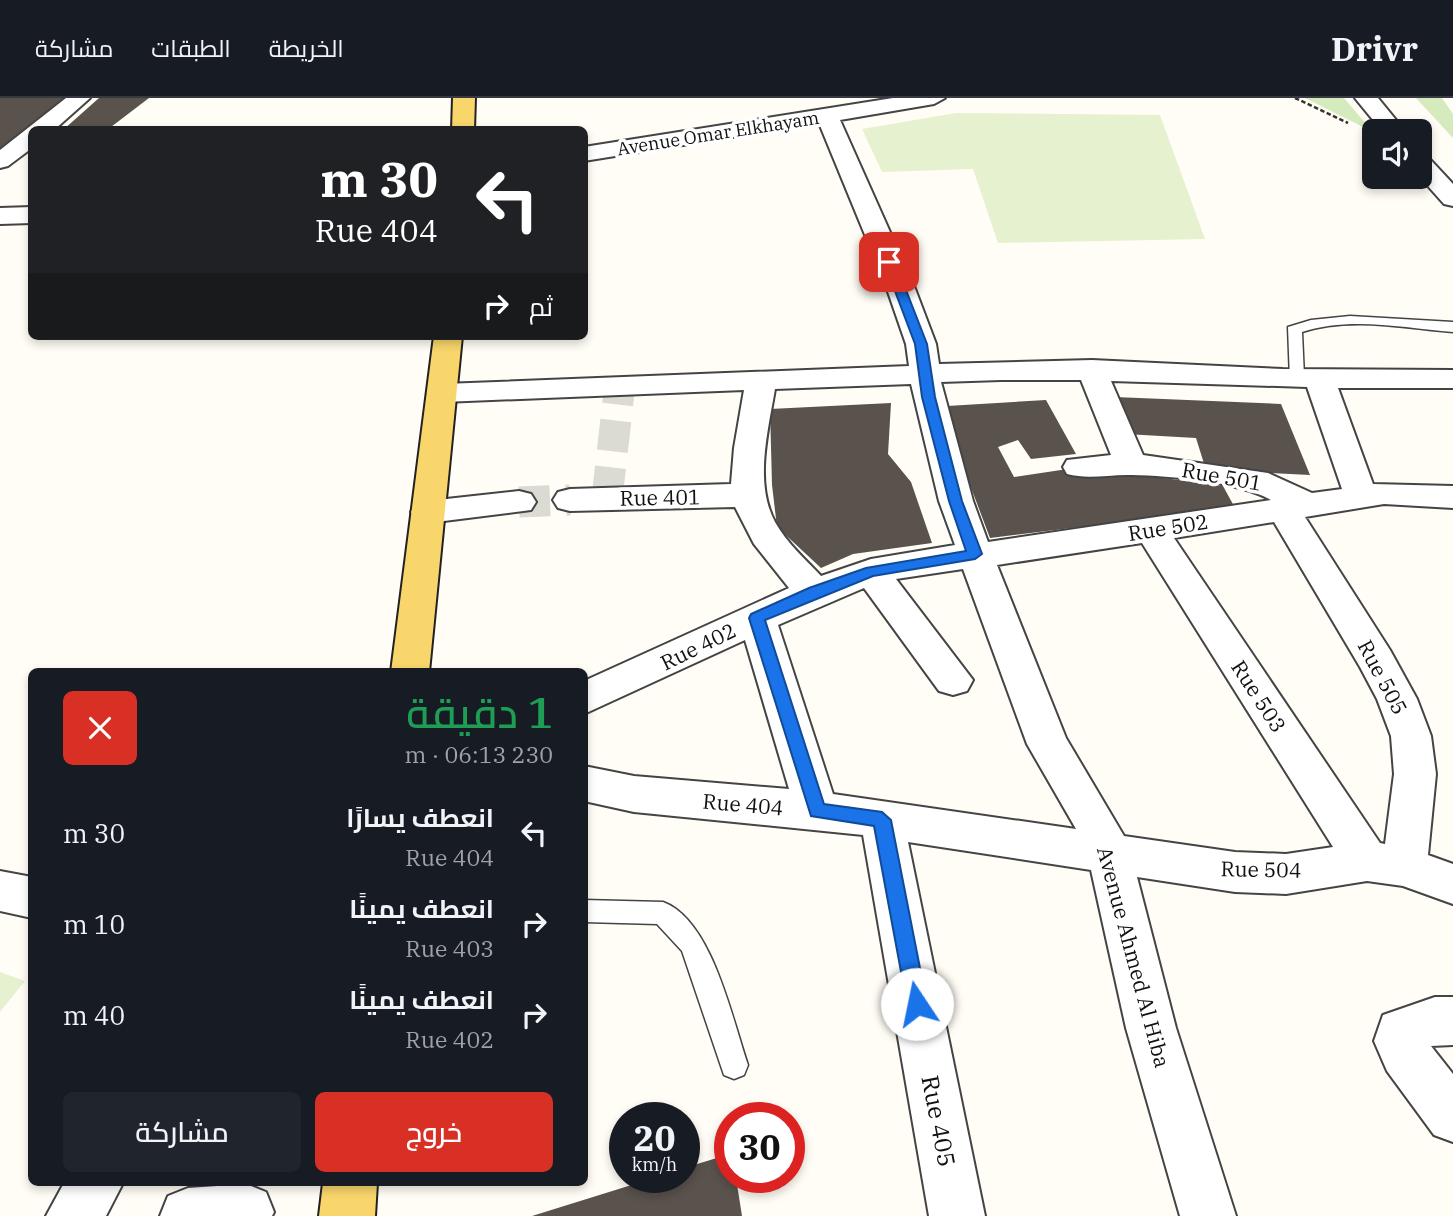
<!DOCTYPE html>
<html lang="ar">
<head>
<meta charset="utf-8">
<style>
  :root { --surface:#171b24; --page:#20242c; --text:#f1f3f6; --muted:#9ea1a6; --line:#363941; --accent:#d93025 }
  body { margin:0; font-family:"IBM Plex Serif",Cairo,serif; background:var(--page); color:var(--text); direction:rtl; height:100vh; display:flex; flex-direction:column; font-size:26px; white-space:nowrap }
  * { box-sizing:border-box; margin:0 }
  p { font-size:23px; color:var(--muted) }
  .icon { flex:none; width:38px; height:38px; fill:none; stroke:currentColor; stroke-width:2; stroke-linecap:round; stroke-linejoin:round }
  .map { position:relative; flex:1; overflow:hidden; direction:ltr }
  .drawer { position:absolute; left:28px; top:570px; width:560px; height:518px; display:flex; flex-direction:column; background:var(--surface); border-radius:10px; box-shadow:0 4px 10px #0003; direction:rtl }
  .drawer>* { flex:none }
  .banner { position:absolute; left:28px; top:28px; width:560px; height:214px; border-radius:10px; box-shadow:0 4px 10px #0003; direction:rtl; background:#202124; color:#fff; overflow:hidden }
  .buttons { position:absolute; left:1362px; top:21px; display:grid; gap:14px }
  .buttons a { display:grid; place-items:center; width:70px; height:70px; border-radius:10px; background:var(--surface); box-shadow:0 4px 10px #0003; font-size:35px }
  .speed { position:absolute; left:609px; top:1004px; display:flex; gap:14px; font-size:35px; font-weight:700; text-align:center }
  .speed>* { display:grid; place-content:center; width:91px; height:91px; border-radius:50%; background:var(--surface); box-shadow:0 4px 10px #0003; line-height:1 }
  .speed small { font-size:18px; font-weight:400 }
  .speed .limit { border:10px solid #d22; background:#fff; color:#111 }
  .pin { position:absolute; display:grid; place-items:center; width:60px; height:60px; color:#fff; margin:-30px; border-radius:14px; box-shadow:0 4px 10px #0006 }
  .me { position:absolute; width:77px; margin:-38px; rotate:349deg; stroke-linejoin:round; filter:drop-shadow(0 0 5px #0008) }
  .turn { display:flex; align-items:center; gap:24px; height:147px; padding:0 35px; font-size:32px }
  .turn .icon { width:91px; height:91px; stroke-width:2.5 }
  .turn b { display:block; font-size:49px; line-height:60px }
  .then { display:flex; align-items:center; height:66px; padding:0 35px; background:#0003; gap:14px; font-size:26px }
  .round { display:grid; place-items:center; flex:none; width:74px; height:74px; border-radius:10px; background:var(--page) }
  .headline { display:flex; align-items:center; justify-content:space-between; height:119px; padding:0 35px }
  h1 { font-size:42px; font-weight:600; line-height:52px; color:#1e9e55 }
  .primary-button { display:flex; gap:14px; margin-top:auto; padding:14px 35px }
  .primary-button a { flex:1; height:80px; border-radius:10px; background:var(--accent); color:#fff; font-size:28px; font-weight:600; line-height:80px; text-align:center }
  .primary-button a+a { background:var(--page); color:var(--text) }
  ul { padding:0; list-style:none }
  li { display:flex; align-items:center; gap:21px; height:91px; padding:0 35px }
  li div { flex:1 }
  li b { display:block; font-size:26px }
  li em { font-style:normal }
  header { display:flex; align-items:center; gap:42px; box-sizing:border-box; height:98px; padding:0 35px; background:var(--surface); border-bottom:2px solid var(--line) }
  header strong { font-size:33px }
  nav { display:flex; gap:38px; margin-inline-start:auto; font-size:24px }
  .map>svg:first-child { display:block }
</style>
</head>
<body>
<header>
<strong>Drivr</strong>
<nav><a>الخريطة</a><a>الطبقات</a><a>مشاركة</a></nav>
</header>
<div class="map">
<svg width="1453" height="1118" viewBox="0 0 1453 1118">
  <rect width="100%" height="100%" fill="#fffdf5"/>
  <path fill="#d5ebbd" d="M1305,0H1344L1373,34Z
    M1416,0H1442L1453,16V40Z"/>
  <path fill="#e6f2cf" d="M956,15L1160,17L1205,141L998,145L973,71L882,74L862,31Z
    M0,874L25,883L0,914Z"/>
  <path fill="#5a524d" d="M0,0H65L0,54Z
    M99,0H149L107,32H63Z
    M1115,299L1281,306L1310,377L1206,372L1196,340L1125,336Z
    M1046,302L1076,356L1031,361L1018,342L998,349L1014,379L1061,372L1119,374L1223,388L1235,410L990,440L964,371L947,308Z
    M891,305L888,356L911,384L932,445L853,456L821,470L777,429L772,387L770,311Z
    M730,1056V1080H736L742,1118H532L654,1080H684V1070Z"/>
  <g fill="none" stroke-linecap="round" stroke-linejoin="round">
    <path stroke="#dbdad3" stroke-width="31" stroke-dasharray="31 16" stroke-linecap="butt" d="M607,400L620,286
      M519,404L570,402"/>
    <defs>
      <path id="lane" d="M1350,218L1453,224V234C1404,230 1350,218 1302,234L1304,279L1296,284L1290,282L1288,229L1311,222Z
        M584,802L663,804C712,822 732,921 748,967L744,977L734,981L724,977L682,853L657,826L584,824Z"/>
      <path id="street" d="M66,0H90L54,32H32V50L8,68L0,70V52Z
        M893,0H945L934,6L840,22L914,188L936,246L939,266L1092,262L1283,271L1453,272V290H1338L1373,386L1453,388V410L1384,406L1305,419L1390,552L1417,601L1431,638L1436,676L1428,757L1453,766V806L1403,788L1367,783L1286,796L1235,794L1137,779L1176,930L1236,1118H1180L1126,930L1091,772L908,744L985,1118H929L863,737L634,714L584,703V668L634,678L789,691L745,542L584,616V583L789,490L754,446L735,409L570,413L558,410L553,402L558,394L570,391L731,386L734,350L744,292L443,304L432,301L428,295L432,289L443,286L909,268L906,246L886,188L819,25L584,63V49ZM1001,282H1081L1111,357L1067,362L1063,369L1067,376C1089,382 1110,376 1132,377C1171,378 1237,383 1271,402L988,444L973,403L941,284ZM1111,283L1307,289L1342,391L1312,395L1268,375L1143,357ZM911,286L939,403L955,447L871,461L821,478C805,461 786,444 775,424C754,385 768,333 775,291ZM1274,424L1360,569L1377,601L1391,638L1394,676L1385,746L1380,745L1174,440ZM1142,445L1333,749L1286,756L1235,754L1124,738L1066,640L997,467ZM963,471L1027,646L1076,731L833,696L778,527L864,490L939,593L953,597L967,593L973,582L896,481Z
        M1355,0H1378L1405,33H1382Z
        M1419,56L1427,58L1453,86V108L1444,106L1419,78Z
        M32,109V125L0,126V110Z
        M519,393L531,396L536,404L531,412L428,425L416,422L411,414L416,406L428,403Z
        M0,773L32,779V820L0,813Z
        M1435,899H1453V947L1431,948L1453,976V1044L1434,1037L1387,973L1374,943L1383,917Z
        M64,1085H123L106,1118H46Z
        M246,1086L266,1094L274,1114L272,1118H160L168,1098L188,1090Z"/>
      <path id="primary" d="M453,0H475L474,32H452Z
        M434,238H462L429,574H391Z
        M323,1085H377L375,1118H319Z"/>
    </defs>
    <use href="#lane" stroke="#444" stroke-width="3"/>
    <use href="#street" stroke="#444" stroke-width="4"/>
    <use href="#primary" stroke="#222" stroke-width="4"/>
    <path stroke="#333" stroke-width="2.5" stroke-dasharray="4.5 2.5" stroke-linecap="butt" d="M1295,0L1348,25"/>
    <use href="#lane" fill="#fff" fill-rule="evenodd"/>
    <use href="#street" fill="#fff" fill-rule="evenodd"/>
    <use href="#primary" fill="#f9d66b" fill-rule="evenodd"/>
  </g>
  <path fill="#1a73e8" stroke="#114b97" stroke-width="2" d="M889,160L895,164L927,246L935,299L962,403L982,456L975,461L873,478L765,522L824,706L882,714L891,722L927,906L924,913L917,916L910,913L907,906L874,728L811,718L749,520L751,516L809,490L866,470L966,453L949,403L922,299L915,246L884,164Z"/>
  <g text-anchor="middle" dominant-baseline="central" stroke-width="7" stroke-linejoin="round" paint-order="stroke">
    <g font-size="18" fill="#111" stroke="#fff">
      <text transform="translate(718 35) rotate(-9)">Avenue Omar Elkhayam</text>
    </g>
    <g font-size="21" fill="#111" stroke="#fff">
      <text transform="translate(1222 378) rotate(10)">Rue 501</text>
      <text transform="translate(660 399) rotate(-1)">Rue 401</text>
      <text transform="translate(1168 429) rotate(-9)">Rue 502</text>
      <text transform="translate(698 548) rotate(-26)">Rue 402</text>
      <text transform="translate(1383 579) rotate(62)">Rue 505</text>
      <text transform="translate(1259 598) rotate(57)">Rue 503</text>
      <text transform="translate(743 706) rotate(5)">Rue 404</text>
      <text transform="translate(1261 771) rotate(1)">Rue 504</text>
      <text transform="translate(1134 859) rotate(75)">Avenue Ahmed Al Hiba</text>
    </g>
    <g font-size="24" fill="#111" stroke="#fff">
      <text transform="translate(939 1023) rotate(79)">Rue 405</text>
    </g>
  </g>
</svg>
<div class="buttons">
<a><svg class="icon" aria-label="sound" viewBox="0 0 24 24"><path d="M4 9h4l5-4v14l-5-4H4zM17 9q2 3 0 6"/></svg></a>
</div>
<div class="speed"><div>20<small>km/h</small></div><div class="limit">30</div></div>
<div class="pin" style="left:889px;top:164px;background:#d93025"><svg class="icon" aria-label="arrive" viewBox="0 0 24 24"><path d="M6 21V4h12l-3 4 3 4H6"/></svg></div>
<svg class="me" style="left:917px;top:906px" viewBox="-20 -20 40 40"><circle r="19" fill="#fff"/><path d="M0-13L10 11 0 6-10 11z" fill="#1a73e8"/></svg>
<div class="banner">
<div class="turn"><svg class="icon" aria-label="left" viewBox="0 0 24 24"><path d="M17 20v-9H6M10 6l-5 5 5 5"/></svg><div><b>30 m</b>Rue 404</div></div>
<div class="then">ثم<svg class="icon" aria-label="right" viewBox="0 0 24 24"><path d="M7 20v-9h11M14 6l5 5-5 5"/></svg></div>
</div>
<section class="drawer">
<div class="headline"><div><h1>1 دقيقة</h1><p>230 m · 06:13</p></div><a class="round" style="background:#d93025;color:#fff"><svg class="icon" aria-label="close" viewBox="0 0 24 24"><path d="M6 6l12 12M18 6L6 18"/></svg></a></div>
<ul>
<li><svg class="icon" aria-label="left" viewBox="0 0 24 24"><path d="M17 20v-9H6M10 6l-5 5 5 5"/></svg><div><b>انعطف يسارًا</b><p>Rue 404</p></div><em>30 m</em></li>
<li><svg class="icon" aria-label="right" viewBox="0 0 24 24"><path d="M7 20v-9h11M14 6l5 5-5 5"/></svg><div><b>انعطف يمينًا</b><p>Rue 403</p></div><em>10 m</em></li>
<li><svg class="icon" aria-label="right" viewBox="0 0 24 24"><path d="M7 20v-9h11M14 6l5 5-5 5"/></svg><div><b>انعطف يمينًا</b><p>Rue 402</p></div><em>40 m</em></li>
</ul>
<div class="primary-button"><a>خروج</a><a>مشاركة</a></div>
</section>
</div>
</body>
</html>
